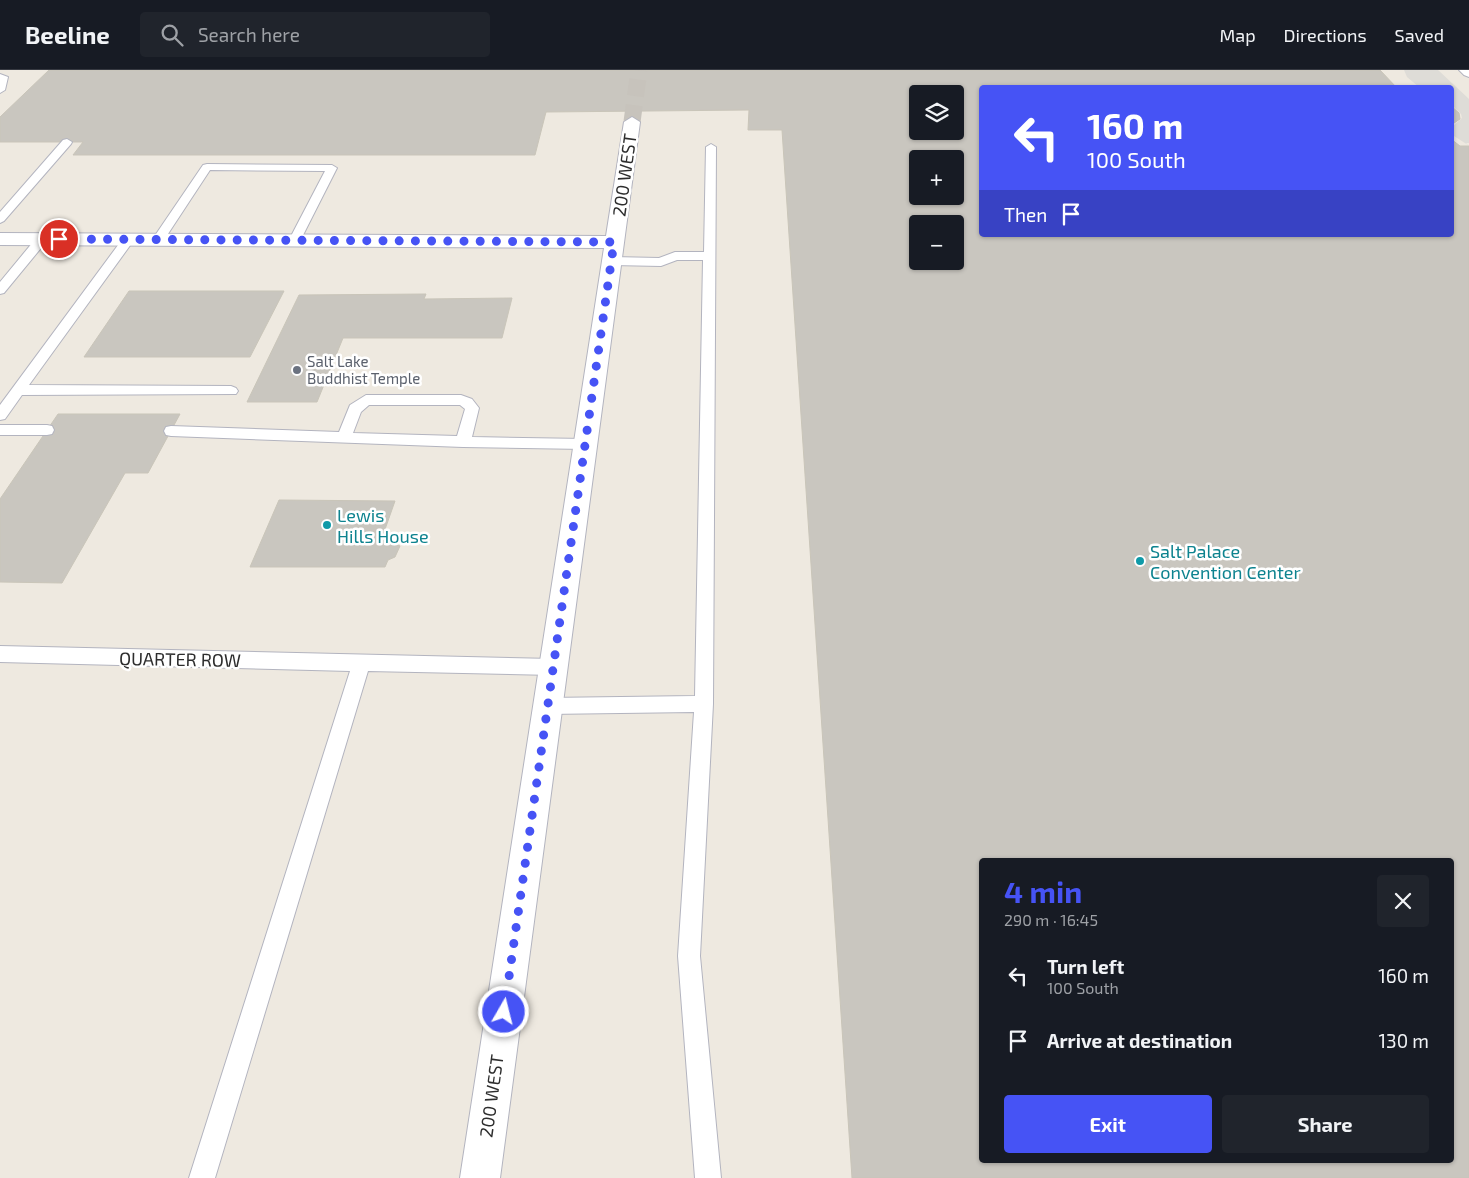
<!DOCTYPE html>
<html lang="en">
<head>
<meta charset="utf-8">
<style>
  :root { --surface:#171b24; --page:#20242c; --text:#f1f3f6; --muted:#9ea1a6; --line:#363941; --accent:#4653f5 }
  body { margin:0; font-family:"Exo 2",sans-serif; background:var(--page); color:var(--text); height:100vh; display:flex; flex-direction:column; font-size:19px; white-space:nowrap }
  * { box-sizing:border-box; margin:0 }
  p { font-size:16px; color:var(--muted) }
  .icon { flex:none; width:28px; height:28px; fill:none; stroke:currentColor; stroke-width:2; stroke-linecap:round; stroke-linejoin:round }
  .map { position:relative; flex:1; overflow:hidden }
  .sheet { position:absolute; left:979px; top:788px; width:475px; height:305px; display:flex; flex-direction:column; background:var(--surface); border-radius:5px; box-shadow:0 1px 4px #0004 }
  .sheet>* { flex:none }
  .guide { position:absolute; left:979px; top:15px; width:475px; height:152px; border-radius:5px; box-shadow:0 1px 4px #0004; background:#4653f5; color:#fff; overflow:hidden }
  .tools { position:absolute; left:909px; top:15px; display:grid; gap:10px }
  .tools a { display:grid; place-items:center; width:55px; height:55px; border-radius:5px; background:var(--surface); box-shadow:0 1px 4px #0004; font-size:25px }
  .pin { position:absolute; display:grid; place-items:center; width:42px; height:42px; color:#fff; margin:-21px; border:2px solid #fff; border-radius:50%; box-shadow:0 1px 5px #0007 }
  .me { position:absolute; width:55px; margin:-28px; rotate:8deg; stroke-linejoin:round; filter:drop-shadow(0 0 4px #0008) }
  .turn { display:flex; align-items:center; gap:18px; height:105px; padding:0 25px; font-size:22px }
  .turn .icon { width:65px; height:65px; stroke-width:2.5 }
  .turn b { display:block; font-size:35px; line-height:42px }
  .then { display:flex; align-items:center; height:48px; padding:0 25px; background:#0003; gap:10px; font-size:19px }
  .round { display:grid; place-items:center; flex:none; width:52px; height:52px; border-radius:5px; background:var(--page) }
  .summary { display:flex; align-items:center; justify-content:space-between; height:85px; padding:0 25px }
  h1 { font-size:30px; font-weight:700; line-height:38px; color:var(--accent) }
  .action { display:flex; gap:10px; margin-top:auto; padding:10px 25px }
  .action a { flex:1; height:58px; border-radius:5px; background:var(--accent); color:#fff; font-size:20px; font-weight:700; line-height:58px; text-align:center }
  .action a+a { background:var(--page); color:var(--text) }
  ul { padding:0; list-style:none }
  li { display:flex; align-items:center; gap:15px; height:65px; padding:0 25px }
  li div { flex:1 }
  li b { display:block; font-size:19px }
  li em { font-style:normal }
  header { display:flex; align-items:center; gap:30px; box-sizing:border-box; height:70px; padding:0 25px; background:var(--surface); border-bottom:1px solid var(--line) }
  header strong { font-size:24px }
  nav { display:flex; gap:28px; margin-inline-start:auto; font-size:18px }
  .search { width:350px; height:45px; background:var(--page); display:flex; align-items:center; gap:12px; box-sizing:border-box; padding:0 18px; border-radius:5px; color:var(--muted); font-size:19px }
  .map>svg:first-child { display:block }
</style>
</head>
<body>
<header>
<strong>Beeline</strong>
<div class="search"><svg class="icon" aria-label="search" viewBox="0 0 24 24"><circle cx="10" cy="10" r="6"/><path d="M15 15l6 6"/></svg>Search here</div>
<nav><a>Map</a><a>Directions</a><a>Saved</a></nav>
</header>
<div class="map">
<svg width="1469" height="1108" viewBox="0 0 1469 1108">
  <rect width="100%" height="100%" fill="#eee9e0"/>
  <path fill="#dedcd7" d="M1404,0H1438L1469,29V73H1466L1468,75L1451,64V58L1462,48L1461,44L1451,34V18L1419,17L1407,7Z"/>
  <path fill="#c9c6bf" stroke="#c9c5b9" fill-rule="evenodd" d="M49,0H1380L1397,18H981V165H1451V69L1460,76H1469V1108H852L782,60H748L749,40L546,42L535,85H73L83,72H0V47ZM918,24H955V61H918ZM918,89H955V126H918ZM918,154H955V191H918ZM981,790H1451V1090H981Z
    M1451,36L1459,43L1460,49L1451,55Z
    M129,221H284L250,287H84Z
    M426,224L424,229L512,228L502,268H343L317,332H247L299,225Z
    M58,344H180L148,403H125L62,513L0,512V429Z
    M279,430L395,431L383,465L396,466L394,473L400,476L395,487L388,490L385,497H250Z"/>
  <g fill="none" stroke-linecap="round" stroke-linejoin="round">
    <path stroke="#c7c3bc" stroke-width="17" stroke-dasharray="17 9" stroke-linecap="butt" d="M632,52L639,0"/>
    <defs>
      <path id="service" d="M0,4L8,7L5,20L0,23Z
        M67,69L72,72L71,74L4,151L0,153V142L63,70Z
        M711,74L716,77L713,634L700,886L721,1108H695L678,886L694,642L547,644L540,642L538,636L540,630L547,628L695,626L703,190H677L661,196L612,195L606,191L612,187L659,188L675,182H704L706,77Z
        M207,94L332,95L337,98L299,173L295,174L289,170L325,101L210,100L162,173H154L152,170L203,95Z
        M42,165L46,166L48,169L46,172L4,223L0,224V212L38,166Z
        M128,166L134,170L29,315L231,316L236,318L238,321L236,324L22,325L5,349L0,350V335L124,167Z
        M366,325H461L472,329L479,338L472,367L585,369L590,370L592,374L590,378L585,379L463,377L171,366L166,365L164,361L166,357L171,356L339,362L350,335ZM369,335H460L465,339L457,366L353,363L361,342Z
        M0,355H47L52,356L54,360L52,364L47,365H0Z
        M0,576L553,589L559,591L562,597L559,603L553,605L368,601L215,1108H189L350,601L0,592Z"/>
      <path id="tertiary" d="M632,47L640,52L500,1108H460L604,178L0,175V163L606,166L624,52Z"/>
      <path id="secondary" d="M1459,0H1469V7L1464,5Z"/>
    </defs>
    <use href="#service" stroke="#b3b4bf" stroke-width="2"/>
    <use href="#tertiary" stroke="#b3b4bf" stroke-width="2"/>
    <use href="#secondary" stroke="#b3b4bf" stroke-width="2"/>
    <use href="#service" fill="#fff" fill-rule="evenodd"/>
    <use href="#tertiary" fill="#fff" fill-rule="evenodd"/>
    <use href="#secondary" fill="#fff" fill-rule="evenodd"/>
  </g>
  <g fill="none" stroke-linecap="round" stroke-linejoin="round">
    <path stroke="#4653f5" stroke-width="9" stroke-dasharray="0 16.2" d="M59,169L614,172L504,942"/>
  </g>
  <circle fill="#6b7280" stroke="#fff" stroke-width="2" cx="297" cy="300" r="5"/>
  <g fill="#0f9aa8" stroke="#fff" stroke-width="2">
    <circle cx="327" cy="455" r="5"/>
    <circle cx="1140" cy="491" r="5"/>
  </g>
  <g text-anchor="middle" dominant-baseline="central" stroke-width="5" stroke-linejoin="round" paint-order="stroke">
    <g font-size="15" fill="#5b616d" stroke="#fff" text-anchor="start">
      <text x="307" y="291">Salt Lake<tspan x="307" dy="17">Buddhist Temple</tspan></text>
    </g>
    <g font-size="18" fill="#2d2d2d" stroke="#fff">
      <text transform="translate(624 105) rotate(-82)">200 WEST</text>
      <text transform="translate(180 589) rotate(1)">QUARTER ROW</text>
      <text transform="translate(491 1026) rotate(-82)">200 WEST</text>
    </g>
    <g font-size="18" fill="#0d838f" stroke="#fff" text-anchor="start">
      <text x="337" y="445">Lewis<tspan x="337" dy="21">Hills House</tspan></text>
      <text x="1150" y="481">Salt Palace<tspan x="1150" dy="21">Convention Center</tspan></text>
    </g>
  </g>
</svg>
<div class="tools">
<a><svg class="icon" aria-label="layers" viewBox="0 0 24 24"><path d="M12 4l9 5-9 5-9-5zM3 14l9 5 9-5"/></svg></a>
<a>+</a>
<a>−</a>
</div>
<div class="pin" style="left:59px;top:169px;background:#d93025"><svg class="icon" aria-label="arrive" viewBox="0 0 24 24"><path d="M6 21V4h12l-3 4 3 4H6"/></svg></div>
<svg class="me" style="left:504px;top:942px" viewBox="-20 -20 40 40"><circle r="17" fill="#4653f5" stroke="#fff" stroke-width="3"/><path d="M0-11L8 9 0 5-8 9z" fill="#fff"/></svg>
<div class="guide">
<div class="turn"><svg class="icon" aria-label="left" viewBox="0 0 24 24"><path d="M17 20v-9H6M10 6l-5 5 5 5"/></svg><div><b>160 m</b>100 South</div></div>
<div class="then">Then<svg class="icon" aria-label="arrive" viewBox="0 0 24 24"><path d="M6 21V4h12l-3 4 3 4H6"/></svg></div>
</div>
<section class="sheet">
<div class="summary"><div><h1>4 min</h1><p>290 m · 16:45</p></div><a class="round"><svg class="icon" aria-label="close" viewBox="0 0 24 24"><path d="M6 6l12 12M18 6L6 18"/></svg></a></div>
<ul>
<li><svg class="icon" aria-label="left" viewBox="0 0 24 24"><path d="M17 20v-9H6M10 6l-5 5 5 5"/></svg><div><b>Turn left</b><p>100 South</p></div><em>160 m</em></li>
<li><svg class="icon" aria-label="arrive" viewBox="0 0 24 24"><path d="M6 21V4h12l-3 4 3 4H6"/></svg><div><b>Arrive at destination</b></div><em>130 m</em></li>
</ul>
<div class="action"><a>Exit</a><a>Share</a></div>
</section>
</div>
</body>
</html>
